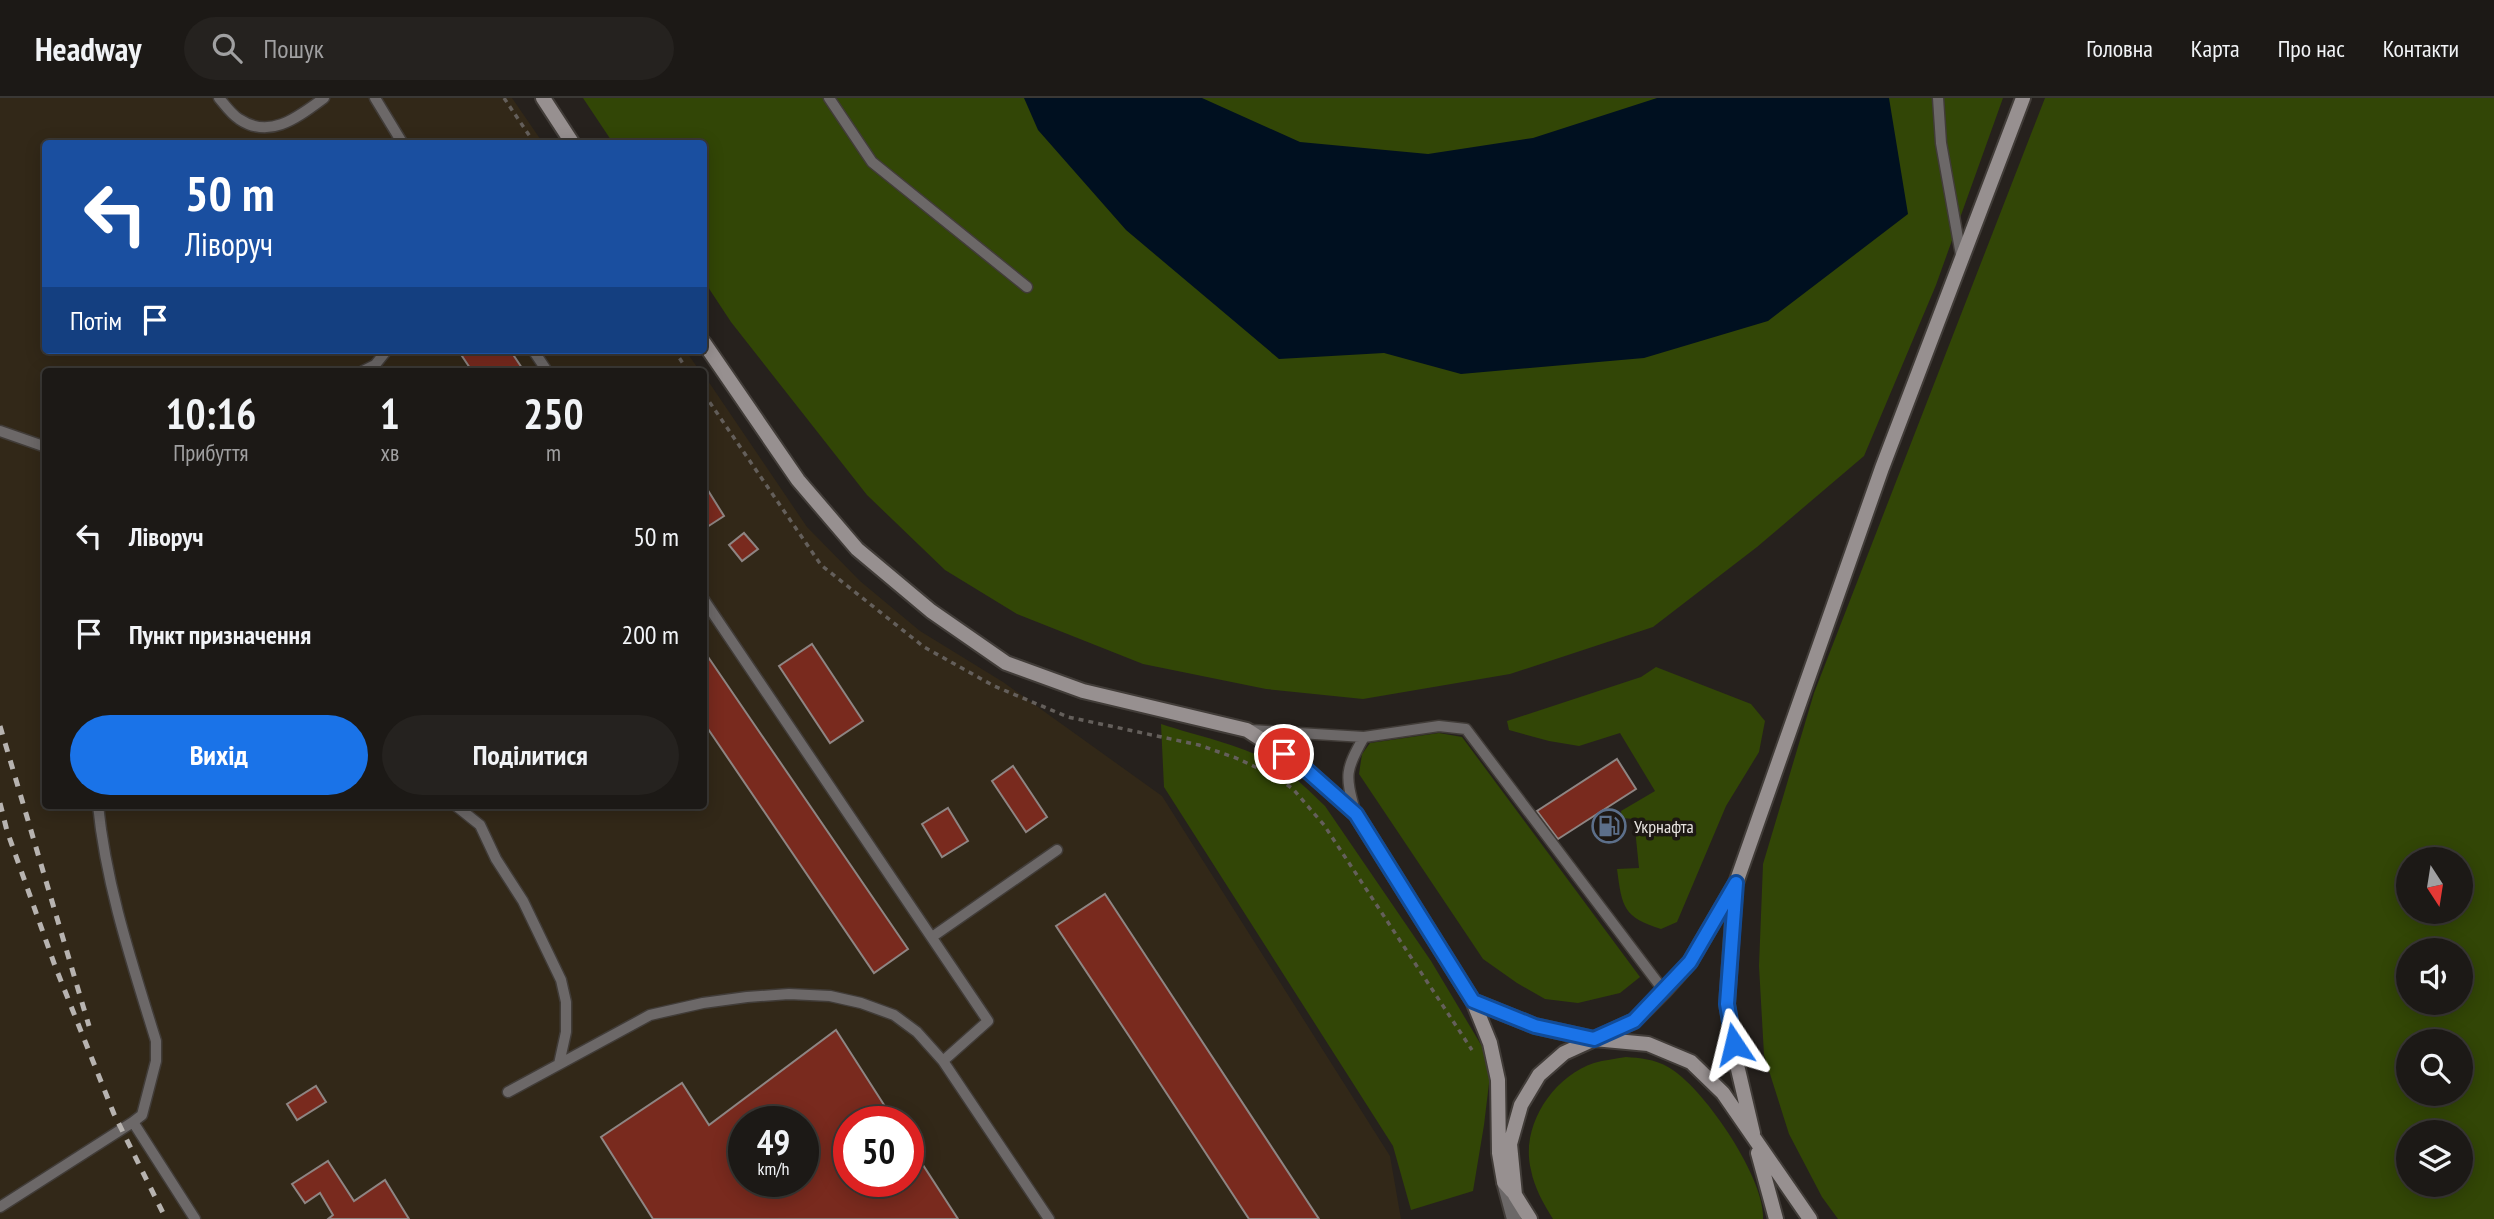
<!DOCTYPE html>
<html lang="uk">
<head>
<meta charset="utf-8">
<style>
  :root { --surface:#1c1916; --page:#25221f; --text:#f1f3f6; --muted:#a0a0a1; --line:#3a3835; --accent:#1a73e8 }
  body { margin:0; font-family:"PT Sans Narrow",sans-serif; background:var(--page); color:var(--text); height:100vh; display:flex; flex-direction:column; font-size:26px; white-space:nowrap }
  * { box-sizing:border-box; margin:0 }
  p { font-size:23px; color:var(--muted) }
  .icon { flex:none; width:38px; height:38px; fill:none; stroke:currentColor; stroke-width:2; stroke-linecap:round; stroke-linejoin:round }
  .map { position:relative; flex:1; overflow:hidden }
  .sheet { position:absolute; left:42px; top:270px; width:665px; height:441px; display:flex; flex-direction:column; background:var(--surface); border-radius:7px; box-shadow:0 4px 18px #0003,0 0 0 2px var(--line) }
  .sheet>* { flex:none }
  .banner { position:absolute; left:42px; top:42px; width:665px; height:214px; border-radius:7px; box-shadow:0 4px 18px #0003,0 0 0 2px var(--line); background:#1a4fa0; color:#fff; overflow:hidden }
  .needle { width:46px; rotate:168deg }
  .buttons { position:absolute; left:2396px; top:749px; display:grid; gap:14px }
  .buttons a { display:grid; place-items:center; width:77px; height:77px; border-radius:50%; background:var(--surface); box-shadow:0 4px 18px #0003,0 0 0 2px var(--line); font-size:35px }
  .speed { position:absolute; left:728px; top:1008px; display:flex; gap:14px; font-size:35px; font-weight:700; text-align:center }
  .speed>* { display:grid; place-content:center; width:91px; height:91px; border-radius:50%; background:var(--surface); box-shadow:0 4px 18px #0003,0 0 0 2px var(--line); line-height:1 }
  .speed small { font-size:18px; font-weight:400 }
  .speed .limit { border:10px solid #d22; background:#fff; color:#111 }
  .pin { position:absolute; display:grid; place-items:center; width:60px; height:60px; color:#fff; margin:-30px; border:4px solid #fff; border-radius:50%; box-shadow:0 2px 7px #0007 }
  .me { position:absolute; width:77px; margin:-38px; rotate:350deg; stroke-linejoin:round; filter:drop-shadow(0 0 5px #0008) }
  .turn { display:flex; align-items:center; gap:24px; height:147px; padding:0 28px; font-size:32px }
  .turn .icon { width:91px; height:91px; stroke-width:2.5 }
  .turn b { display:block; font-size:49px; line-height:60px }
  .then { display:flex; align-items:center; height:66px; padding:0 28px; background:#0003; gap:14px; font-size:26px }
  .eta { display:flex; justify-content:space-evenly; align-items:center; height:119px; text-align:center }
  .eta b { font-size:42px; font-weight:700; line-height:49px }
  .primary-button { display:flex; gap:14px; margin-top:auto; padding:14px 28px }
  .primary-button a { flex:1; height:80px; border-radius:42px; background:var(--accent); color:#fff; font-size:28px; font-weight:700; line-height:80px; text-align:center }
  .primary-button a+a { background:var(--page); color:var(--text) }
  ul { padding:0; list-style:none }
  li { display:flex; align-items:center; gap:21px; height:98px; padding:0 28px }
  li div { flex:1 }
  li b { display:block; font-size:26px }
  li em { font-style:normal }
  header { display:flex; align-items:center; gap:42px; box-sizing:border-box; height:98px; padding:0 35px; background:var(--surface); border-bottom:2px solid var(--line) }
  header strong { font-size:33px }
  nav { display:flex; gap:38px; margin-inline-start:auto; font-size:24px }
  .search { width:490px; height:63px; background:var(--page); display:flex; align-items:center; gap:18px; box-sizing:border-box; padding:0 24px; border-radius:38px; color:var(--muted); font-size:26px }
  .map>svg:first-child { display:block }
</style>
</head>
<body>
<header>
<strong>Headway</strong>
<div class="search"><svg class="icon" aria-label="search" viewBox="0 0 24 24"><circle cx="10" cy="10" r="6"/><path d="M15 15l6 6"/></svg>Пошук</div>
<nav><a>Головна</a><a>Карта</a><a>Про нас</a><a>Контакти</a></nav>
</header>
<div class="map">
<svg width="2494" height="1121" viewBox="0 0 2494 1121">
  <rect width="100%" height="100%" fill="#26211d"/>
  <path fill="#322818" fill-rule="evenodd" d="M0,0H512L543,45L46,46V252H685L700,273H46V707H704V277L807,429L860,483L920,533L1003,584L1162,698L1390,1058L1401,1121H0ZM744,1024H803V1083H744ZM849,1024H908V1083H849Z"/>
  <path fill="#324606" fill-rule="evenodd" d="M583,0H2003L1936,187L1864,358L1757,449L1653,529L1510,576L1363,601L1266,591L1143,566L1017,516L945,472L867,397L731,224L704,183V46L613,45Z
    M2045,0H2494V1121H1838L1822,1099L1789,1036L1764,957L1759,868L1763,766L1814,595ZM2460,761V814H2408V761ZM2460,852V905H2408V852ZM2460,943V996H2408V943ZM2408,1034H2460V1087H2408Z
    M1656,569L1751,606L1765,623L1759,654L1726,708L1677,824L1661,831C1623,819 1622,809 1617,771L1639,770L1634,721L1622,720L1621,713L1655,693L1620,635L1579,648L1549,643L1509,632L1507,623L1641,579Z
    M1161,626C1200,639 1245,647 1280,669C1296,679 1311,695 1325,708L1431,863L1483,950L1490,977L1484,1027L1473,1093L1411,1112L1393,1048L1164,689Z
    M1439,635L1462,639L1640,879L1620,895L1578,905L1545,901L1517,885L1483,861L1359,676L1362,656L1370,645Z
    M1626,959C1640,960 1654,961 1668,969C1703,988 1766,1081 1763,1121H1553C1544,1107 1534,1089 1531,1072C1520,1029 1552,979 1594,965C1604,962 1615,961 1626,959Z"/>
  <path fill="#001020" d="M1024,0H1202L1300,44L1428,56L1533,40L1657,0H1889L1908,116L1768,223L1644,260L1461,276L1384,255L1279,261L1126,132L1038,32Z"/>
  <path fill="#792a1e" stroke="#8e8583" stroke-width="2" fill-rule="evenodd" d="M458,252H510L524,273H472Z
    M704,386L724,418L704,431Z
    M744,435L758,451L742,463L729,447Z
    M812,546L863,623L830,645L779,568Z
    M704,553L908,851L874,875L704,625Z
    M1617,661L1636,691L1558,741L1537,713Z
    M1013,668L1047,719L1026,734L992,683Z
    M948,710L968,743L942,759L922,726Z
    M1105,796L1319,1121H1249L1129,938L1056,828Z
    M836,932L895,1024H849V1083H908V1044L958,1121H653L601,1039L682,985L709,1027ZM744,1024H803V1083H744Z
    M316,988L326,1004L297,1022L287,1006Z
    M328,1063L354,1103L385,1082L409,1121H328L333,1117L320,1095L305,1105L292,1086Z"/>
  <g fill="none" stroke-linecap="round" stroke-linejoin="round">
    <defs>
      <path id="service" d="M219,0C225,7 231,16 239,21C270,42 298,19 324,0
        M375,0L403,46
        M829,0L872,64L1027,189
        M1938,0L1941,45L1961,157
        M533,252L547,273
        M363,273L375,267L387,252
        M0,333L46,349
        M704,502L988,923L943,963L1049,1121
        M1250,632L1364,639L1439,628L1466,631L1664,893
        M98,707C106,788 132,865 156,943V963L142,1017L133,1024
        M455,707L480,727L496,761L523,803L561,882L566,904V934L559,966
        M1355,713C1345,677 1345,672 1364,639
        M932,839L1057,752
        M508,994L650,917L703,905L747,899L789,896L830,898L861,905L894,917L917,934L943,963
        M0,1109L133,1024L195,1121"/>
      <path id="minor" d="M1504,1084L1514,1121"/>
      <path id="secondary" d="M543,0L573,46
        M704,245L798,382L857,451L931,513L1006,565L1083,593L1247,632L1302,668L1356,716L1473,903L1490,945L1498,982L1499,1055L1504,1084L1512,1093
        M1735,792L1727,906L1737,967L1753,1035
        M1473,903L1535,928L1594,941L1648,946L1691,964L1723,995L1810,1121
        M1758,1055L1776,1121
        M1530,1121L1515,1097L1510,1046L1521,1007L1539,977L1564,955L1634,923L1664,893L1690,864L1736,785L1882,370L2023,0"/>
    </defs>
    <use href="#service" stroke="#413c38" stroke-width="13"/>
    <use href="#minor" stroke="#413c38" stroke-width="18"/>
    <use href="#secondary" stroke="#413c38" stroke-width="18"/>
    <path stroke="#645f5b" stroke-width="3.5" stroke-dasharray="5 5" stroke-linecap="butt" d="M504,0L535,46
      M674,252L688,273
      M704,296L821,467L924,549L994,588L1068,619L1199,647L1236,660L1275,678L1293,691L1324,727L1472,952"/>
    <use href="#service" stroke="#6c6868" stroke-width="10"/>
    <use href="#minor" stroke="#6c6868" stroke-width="14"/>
    <use href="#secondary" stroke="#979090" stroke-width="14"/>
    <path stroke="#b7b3b0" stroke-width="5" stroke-dasharray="9 9" stroke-linecap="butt" d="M0,628L89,928
      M0,705L7,733L55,868L114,1016L166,1121"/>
  </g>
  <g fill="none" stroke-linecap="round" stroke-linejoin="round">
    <defs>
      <path id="route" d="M1284,656L1302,668L1356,716L1473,903L1535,928L1594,941L1634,923L1690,864L1736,785L1727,906L1734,946"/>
    </defs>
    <use href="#route" stroke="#114b97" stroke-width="18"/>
    <use href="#route" stroke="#1a73e8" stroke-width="12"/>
  </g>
  <defs>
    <symbol id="fuel-ring" viewBox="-11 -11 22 22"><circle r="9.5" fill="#1d1814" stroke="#5c6f8a" stroke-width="1.5"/><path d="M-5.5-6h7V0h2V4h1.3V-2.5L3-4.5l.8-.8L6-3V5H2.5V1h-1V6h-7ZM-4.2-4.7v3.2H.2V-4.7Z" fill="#5c6f8a"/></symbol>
  </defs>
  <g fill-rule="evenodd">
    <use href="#fuel-ring" x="1590" y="709" width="38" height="38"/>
  </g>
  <g text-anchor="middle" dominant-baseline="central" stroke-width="7" stroke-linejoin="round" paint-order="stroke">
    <g font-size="18" fill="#e6e2df" stroke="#1d1814" text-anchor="start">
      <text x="1634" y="728">Укрнафта</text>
    </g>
  </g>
</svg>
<div class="buttons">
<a><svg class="needle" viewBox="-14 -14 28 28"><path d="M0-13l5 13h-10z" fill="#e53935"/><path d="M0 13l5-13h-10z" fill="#a0a0a1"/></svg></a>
<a><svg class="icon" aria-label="sound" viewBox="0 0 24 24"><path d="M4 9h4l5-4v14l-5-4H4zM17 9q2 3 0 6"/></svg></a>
<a><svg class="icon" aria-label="search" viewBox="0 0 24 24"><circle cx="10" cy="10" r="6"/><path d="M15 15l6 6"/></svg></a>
<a><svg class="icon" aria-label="layers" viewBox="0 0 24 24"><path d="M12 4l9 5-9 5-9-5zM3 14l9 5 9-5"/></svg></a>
</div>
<div class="speed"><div>49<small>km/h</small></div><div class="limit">50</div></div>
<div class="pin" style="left:1284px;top:656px;background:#d93025"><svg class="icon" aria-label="arrive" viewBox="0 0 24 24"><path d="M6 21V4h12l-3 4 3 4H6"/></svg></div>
<svg class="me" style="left:1734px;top:946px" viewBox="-20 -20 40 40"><path d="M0-17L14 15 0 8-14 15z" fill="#1a73e8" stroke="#fff" stroke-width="4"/></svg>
<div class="banner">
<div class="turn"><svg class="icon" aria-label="left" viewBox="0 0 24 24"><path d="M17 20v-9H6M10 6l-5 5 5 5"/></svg><div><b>50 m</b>Ліворуч</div></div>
<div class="then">Потім<svg class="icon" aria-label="arrive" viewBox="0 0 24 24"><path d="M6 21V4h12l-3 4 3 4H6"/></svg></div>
</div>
<section class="sheet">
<div class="eta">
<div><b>10:16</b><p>Прибуття</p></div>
<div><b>1</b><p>хв</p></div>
<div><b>250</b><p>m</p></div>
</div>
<ul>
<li><svg class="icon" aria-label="left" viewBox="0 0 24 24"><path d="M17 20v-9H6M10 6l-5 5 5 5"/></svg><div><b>Ліворуч</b></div><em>50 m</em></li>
<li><svg class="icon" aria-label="arrive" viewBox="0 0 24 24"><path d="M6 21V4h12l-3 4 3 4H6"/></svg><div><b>Пункт призначення</b></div><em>200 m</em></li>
</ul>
<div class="primary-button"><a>Вихід</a><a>Поділитися</a></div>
</section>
</div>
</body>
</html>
